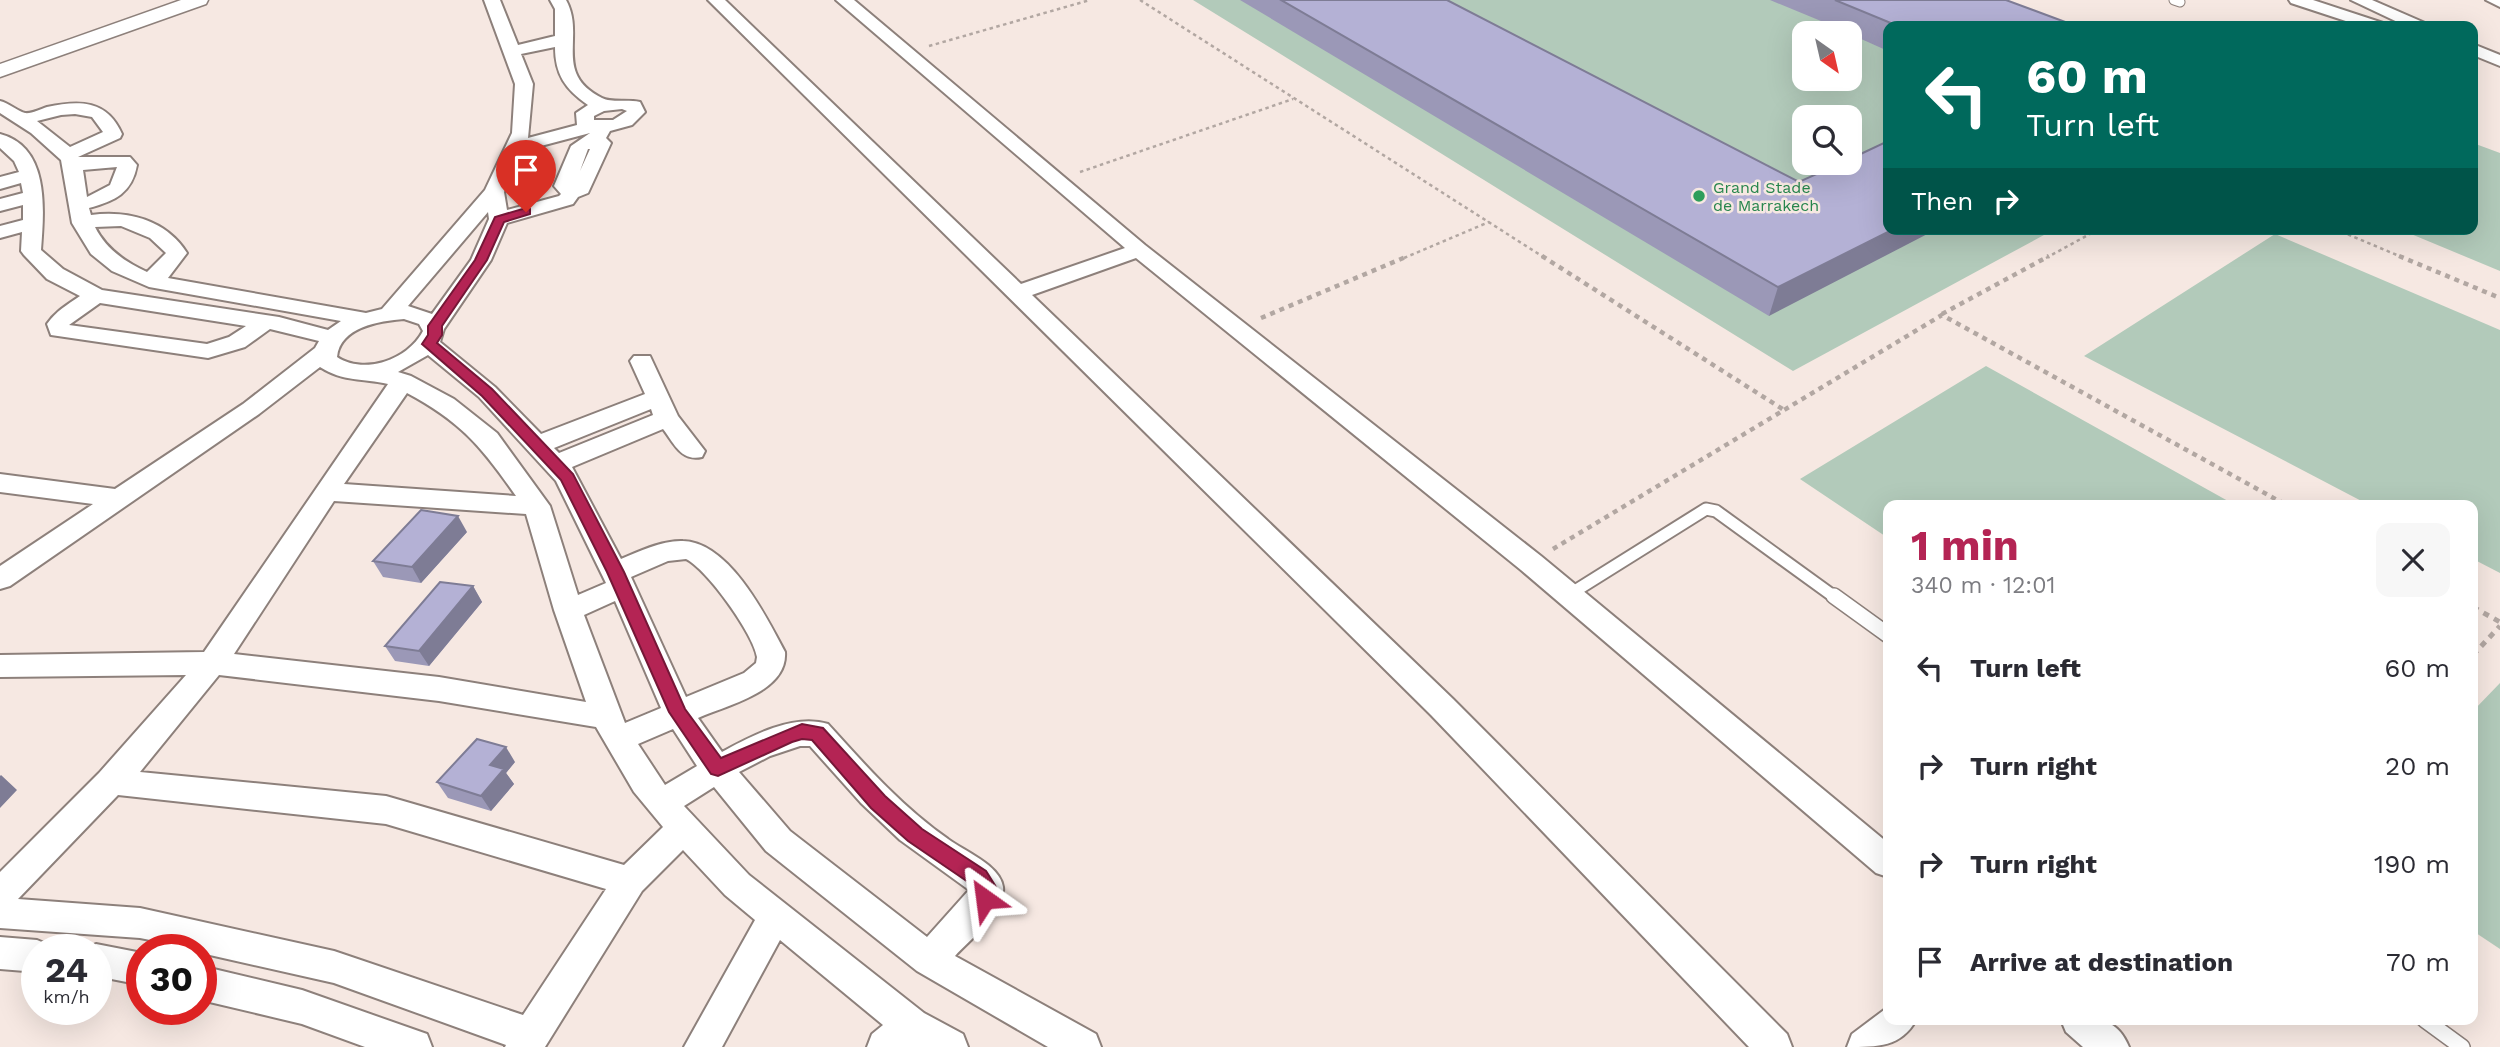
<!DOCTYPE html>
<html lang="en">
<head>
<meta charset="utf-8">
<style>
  :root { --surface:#fff; --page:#f7f7f7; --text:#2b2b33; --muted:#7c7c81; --accent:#b42454 }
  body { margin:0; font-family:"Work Sans",sans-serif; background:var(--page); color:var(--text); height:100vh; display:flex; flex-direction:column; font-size:26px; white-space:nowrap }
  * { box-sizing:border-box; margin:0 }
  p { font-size:23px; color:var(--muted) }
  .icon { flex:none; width:38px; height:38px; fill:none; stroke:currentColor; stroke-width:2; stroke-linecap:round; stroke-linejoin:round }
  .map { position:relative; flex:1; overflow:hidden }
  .side { position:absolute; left:1883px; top:500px; width:595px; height:525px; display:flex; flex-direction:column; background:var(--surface); border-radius:14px; box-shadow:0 7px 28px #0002 }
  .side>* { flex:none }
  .guide { position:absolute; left:1883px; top:21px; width:595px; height:214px; border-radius:14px; box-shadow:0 7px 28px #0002; background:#00695c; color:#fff; overflow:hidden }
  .needle { width:46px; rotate:146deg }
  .fabs { position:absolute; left:1792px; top:21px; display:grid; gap:14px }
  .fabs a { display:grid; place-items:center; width:70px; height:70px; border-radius:14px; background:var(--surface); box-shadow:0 7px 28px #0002; font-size:35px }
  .speed { position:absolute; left:21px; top:934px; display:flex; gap:14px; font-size:35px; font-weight:700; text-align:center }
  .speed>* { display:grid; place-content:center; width:91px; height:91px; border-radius:50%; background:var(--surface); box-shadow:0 7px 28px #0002; line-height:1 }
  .speed small { font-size:18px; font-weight:400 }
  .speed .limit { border:10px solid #d22; background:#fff; color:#111 }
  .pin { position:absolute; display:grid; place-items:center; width:60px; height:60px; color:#fff; margin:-72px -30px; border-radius:50% 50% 50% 0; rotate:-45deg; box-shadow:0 0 7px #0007 }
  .pin .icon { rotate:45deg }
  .me { position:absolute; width:77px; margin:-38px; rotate:329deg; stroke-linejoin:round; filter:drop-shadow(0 0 5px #0008) }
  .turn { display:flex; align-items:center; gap:24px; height:147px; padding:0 28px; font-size:32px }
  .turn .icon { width:91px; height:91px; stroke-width:2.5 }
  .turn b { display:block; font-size:49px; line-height:60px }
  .then { display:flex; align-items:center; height:66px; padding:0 28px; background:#0003; gap:14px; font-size:26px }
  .round { display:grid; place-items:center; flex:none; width:74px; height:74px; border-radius:14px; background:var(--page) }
  .headline { display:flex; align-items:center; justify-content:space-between; height:119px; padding:0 28px }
  h1 { font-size:42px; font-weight:700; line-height:52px; color:var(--accent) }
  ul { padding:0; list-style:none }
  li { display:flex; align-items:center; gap:21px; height:98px; padding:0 28px }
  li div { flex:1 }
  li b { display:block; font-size:26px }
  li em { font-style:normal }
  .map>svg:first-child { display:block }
</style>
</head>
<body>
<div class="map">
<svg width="2500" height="1047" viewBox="0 0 2500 1047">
  <rect width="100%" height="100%" fill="#f6e8e2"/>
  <path fill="#b2caba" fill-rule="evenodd" d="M1193,0H1982L1888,26V229H2055L1793,371ZM1804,33H1850V79H1804ZM1804,117H1850V163H1804Z
    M2473,143L2500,153V271L2399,229H2473Z
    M2275,234L2500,330V573L2473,559V506H2371L2084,356Z
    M1986,366L2237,506H1888V538L1800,479Z
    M2500,683V949L2473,931V711Z"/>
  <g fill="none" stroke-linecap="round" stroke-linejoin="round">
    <defs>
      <path id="service-far2" d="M2174,0L2180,2"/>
      <path id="service-far1" d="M1567,596L1706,509L1716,511L1836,598"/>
      <path id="service" d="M1834,596L1888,635
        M2425,1020L2462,1047"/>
      <path id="minor" d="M484,0H500L518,45L555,36V9L550,0H566C586,36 552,73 602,98C611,103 628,99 640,102L645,112L632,125L610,131L606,138L611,143L588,193L578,197L573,204L507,223L491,260L444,329L440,342L495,387L541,434L645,394L630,361L634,356H650L678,416L705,451L702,457C681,462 674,443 663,429L572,467L621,559C640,551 663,540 683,541C729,542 766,616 785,652C788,692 727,705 698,718L722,752C751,736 794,713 828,724C865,765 902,807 948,839C964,851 1000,865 1003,887C1006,913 970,939 955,956L1096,1034L1101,1047H1048L917,971L766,851L714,787L684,806L749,875L924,1013L963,1034L968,1047H867L872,1034L883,1025L780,940L722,1047H684L755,920L725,895L683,850L642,891L545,1047H505L506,1045L334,983L201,953V950L140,938L0,928V872L99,773L186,675L0,677V655L204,652L388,384C363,378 343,382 320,367L259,414L10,586L0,589V566L93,504L0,492V474L115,489L243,404L315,348L319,341L270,329L245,347L208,358L51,335L47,324C56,311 67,305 80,296L47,279L24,255L21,251L22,232L0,238V226L23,220V205L0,211V199L23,193L21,183L0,189V177L19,172L14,161L0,148V134C50,147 44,210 41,250L63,269L102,290L279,317L328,330L341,321L149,287L112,271L91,254L72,223L61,160L31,133L0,113V101C9,103 17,111 25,113C31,114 41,109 47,107C80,100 107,100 122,134L120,138L78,157H130L137,165C132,193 115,201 89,208L91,215C128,210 166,220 187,253L168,278L366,313L382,309L485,190L512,133L515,84ZM555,47C555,74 565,89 588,105L576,113L577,125L528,138L533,84L521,54ZM622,109L627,111L613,120H594V116L604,111ZM61,115L75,114L92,117L103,132L70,147L37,121ZM590,133L571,146L554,186L561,194L559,196L507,210L504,192L522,151ZM588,149H590L580,171ZM117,167L110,185L87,197L83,170ZM488,212L489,219L471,260L432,314L408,306ZM121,226L150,238L166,253L147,272C125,262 106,249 95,227ZM100,303L246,326L229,337L207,344L69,325ZM404,319L419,324L423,331C408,360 364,375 337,357C340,327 379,321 404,319ZM428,355L479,397L556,481L606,583L578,595L550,506L497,433L454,399L411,376L398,372ZM407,393C461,422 481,446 516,496L344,484ZM651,409L653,415L559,453L554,448ZM334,501L526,514L554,610L586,702L439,677L234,654ZM686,559C707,569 754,635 757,657L756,663L744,673L686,697L631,577L668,561ZM615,601L661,708L625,723L584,615ZM219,675L439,701L596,727L634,792L663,827L624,865L386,796L140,772ZM673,729L697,766L665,785L638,744ZM800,746H810L861,803L900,840L969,890L927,937L790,831L739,772L770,756ZM118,795L386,824L606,889L523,1015L334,951L140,908L18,899Z
        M708,0H725L1021,284L1125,248L836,0H854L1145,245L1541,556L1888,843V877L1876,873L1521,570L1136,258L1032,295L1453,699L1787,1034L1792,1047H1749L1431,715Z
        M2289,0H2313L2383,23L2385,26H2361L2291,3Z
        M2351,0H2372L2425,23L2427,26H2406Z
        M2486,0H2500V7Z
        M2473,44L2500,55V66L2473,55Z
        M0,937L37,940L49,945L52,950H37V972L0,969Z
        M96,944L142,953V985L96,976V950H83Z
        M201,966L302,990L427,1034L432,1047H365L302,1024L201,1000Z
        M1888,1007V1020H1916C1901,1047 1878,1047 1847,1047L1852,1034Z
        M2061,1020C2092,1020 2115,1013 2129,1047H2083L2066,1032Z"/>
      <path id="tertiary" d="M181,0H208L206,4L0,77V64Z"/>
    </defs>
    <use href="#service-far2" stroke="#8d807b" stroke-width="11"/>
    <use href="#service-far1" stroke="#8d807b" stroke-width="15"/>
    <use href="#service" stroke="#8d807b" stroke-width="18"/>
    <use href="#minor" stroke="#8d807b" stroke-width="4"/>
    <use href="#tertiary" stroke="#8d807b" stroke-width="3"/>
    <path stroke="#b2a7a2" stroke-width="2.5" stroke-dasharray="3.5 3.5" stroke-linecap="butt" d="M1140,0L1545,258
      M929,46L1090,0
      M1080,172L1293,99
      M2335,229L2404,258
      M1404,258L1489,222
      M2046,258L2099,229"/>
    <path stroke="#b2a7a2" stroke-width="4.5" stroke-dasharray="5 5" stroke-linecap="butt" d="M1542,256L1784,410
      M2399,256L2500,298
      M1942,314L2049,256
      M1261,318L1408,256
      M1553,549L1942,315L2288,506"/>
    <path stroke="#b2a7a2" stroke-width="5" stroke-dasharray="6 6" stroke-linecap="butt" d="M2473,607L2500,622
      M2473,655L2500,626"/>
    <use href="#service-far2" stroke="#fff" stroke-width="9"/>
    <use href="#service-far1" stroke="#fff" stroke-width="11"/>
    <use href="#service" stroke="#fff" stroke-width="15"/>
    <use href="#minor" fill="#fff" fill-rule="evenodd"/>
    <use href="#tertiary" fill="#fff" fill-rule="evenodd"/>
  </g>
  <path fill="#9b98b7" d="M1240,0H1447L1799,182L1841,163L1769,316Z
    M1770,0H2006L2076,26H1888V51L1850,34V33Z
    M467,532L421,583L383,577L373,561Z
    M473,586L482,602L429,666L395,661L385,646Z
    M515,762L506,773L514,784L491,811L448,798L437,782Z"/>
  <path fill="#7e7c95" d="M1894,229H1937L1769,316L1778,287Z
    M458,516L467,532L421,583L412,567Z
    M473,586L482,602L429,666L419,651Z
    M506,747L515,762L506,773L514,784L491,811L481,796L490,765Z
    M1,775L17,790L0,808V776Z"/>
  <path fill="#b4b1d5" stroke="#7e7c95" stroke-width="2" d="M1281,0H1447L1799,182L1841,163H1850V159L1888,141V229H1894L1778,287Z
    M1835,0H2006L2076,26H1898Z
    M421,510L458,516L412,567L373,561Z
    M440,582L473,586L419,651L385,646Z
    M477,739L506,747L490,765L504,769L481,796L437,782Z"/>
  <path fill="#b42454" stroke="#751737" stroke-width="2" d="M526,208L530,209V214L504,222L487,260L442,326V335L437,343L492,389L573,474L624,572L685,709L721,758L802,724L823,728L885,796L922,829L986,871L996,887L992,905L985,908L978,905L975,889L971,884L908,841L871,808L812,740L802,739L792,742L718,776L711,774L669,712L607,572L561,480L482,396L422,344L428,335V326L475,260L495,217Z"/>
  <circle fill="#2e9e5b" stroke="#f6e8e2" stroke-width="2.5" cx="1699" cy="196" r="7"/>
  <g text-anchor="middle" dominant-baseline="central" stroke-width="5" stroke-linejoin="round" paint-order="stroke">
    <g font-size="16" fill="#27864d" stroke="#f6e8e2" text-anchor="start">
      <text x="1713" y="187">Grand Stade<tspan x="1713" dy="18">de Marrakech</tspan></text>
    </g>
  </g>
</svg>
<div class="fabs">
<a><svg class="needle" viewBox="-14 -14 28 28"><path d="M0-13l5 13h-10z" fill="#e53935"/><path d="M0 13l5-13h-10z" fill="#7c7c81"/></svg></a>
<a><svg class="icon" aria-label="search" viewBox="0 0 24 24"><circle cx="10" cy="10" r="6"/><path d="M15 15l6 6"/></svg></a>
</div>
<div class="speed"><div>24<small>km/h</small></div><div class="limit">30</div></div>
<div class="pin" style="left:526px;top:212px;background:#d93025"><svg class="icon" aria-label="arrive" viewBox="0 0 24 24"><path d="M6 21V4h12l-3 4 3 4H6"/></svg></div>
<svg class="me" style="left:985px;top:899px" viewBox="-20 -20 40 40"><path d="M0-17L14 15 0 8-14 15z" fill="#b42454" stroke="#fff" stroke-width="4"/></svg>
<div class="guide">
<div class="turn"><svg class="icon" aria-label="left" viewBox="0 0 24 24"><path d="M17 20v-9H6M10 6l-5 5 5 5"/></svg><div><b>60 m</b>Turn left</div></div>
<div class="then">Then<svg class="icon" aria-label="right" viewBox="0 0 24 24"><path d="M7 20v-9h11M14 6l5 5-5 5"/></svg></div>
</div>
<section class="side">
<div class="headline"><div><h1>1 min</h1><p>340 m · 12:01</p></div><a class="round"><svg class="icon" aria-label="close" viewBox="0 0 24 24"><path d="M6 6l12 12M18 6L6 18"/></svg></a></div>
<ul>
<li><svg class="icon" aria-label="left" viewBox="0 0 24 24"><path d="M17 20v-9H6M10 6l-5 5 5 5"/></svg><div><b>Turn left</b></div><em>60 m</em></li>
<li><svg class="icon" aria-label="right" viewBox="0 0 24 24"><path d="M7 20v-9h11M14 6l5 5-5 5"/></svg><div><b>Turn right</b></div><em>20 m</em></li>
<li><svg class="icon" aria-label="right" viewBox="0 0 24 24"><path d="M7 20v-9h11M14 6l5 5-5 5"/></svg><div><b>Turn right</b></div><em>190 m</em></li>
<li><svg class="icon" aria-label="arrive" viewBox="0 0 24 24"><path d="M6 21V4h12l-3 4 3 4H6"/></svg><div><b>Arrive at destination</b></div><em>70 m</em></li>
</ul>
</section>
</div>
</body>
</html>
